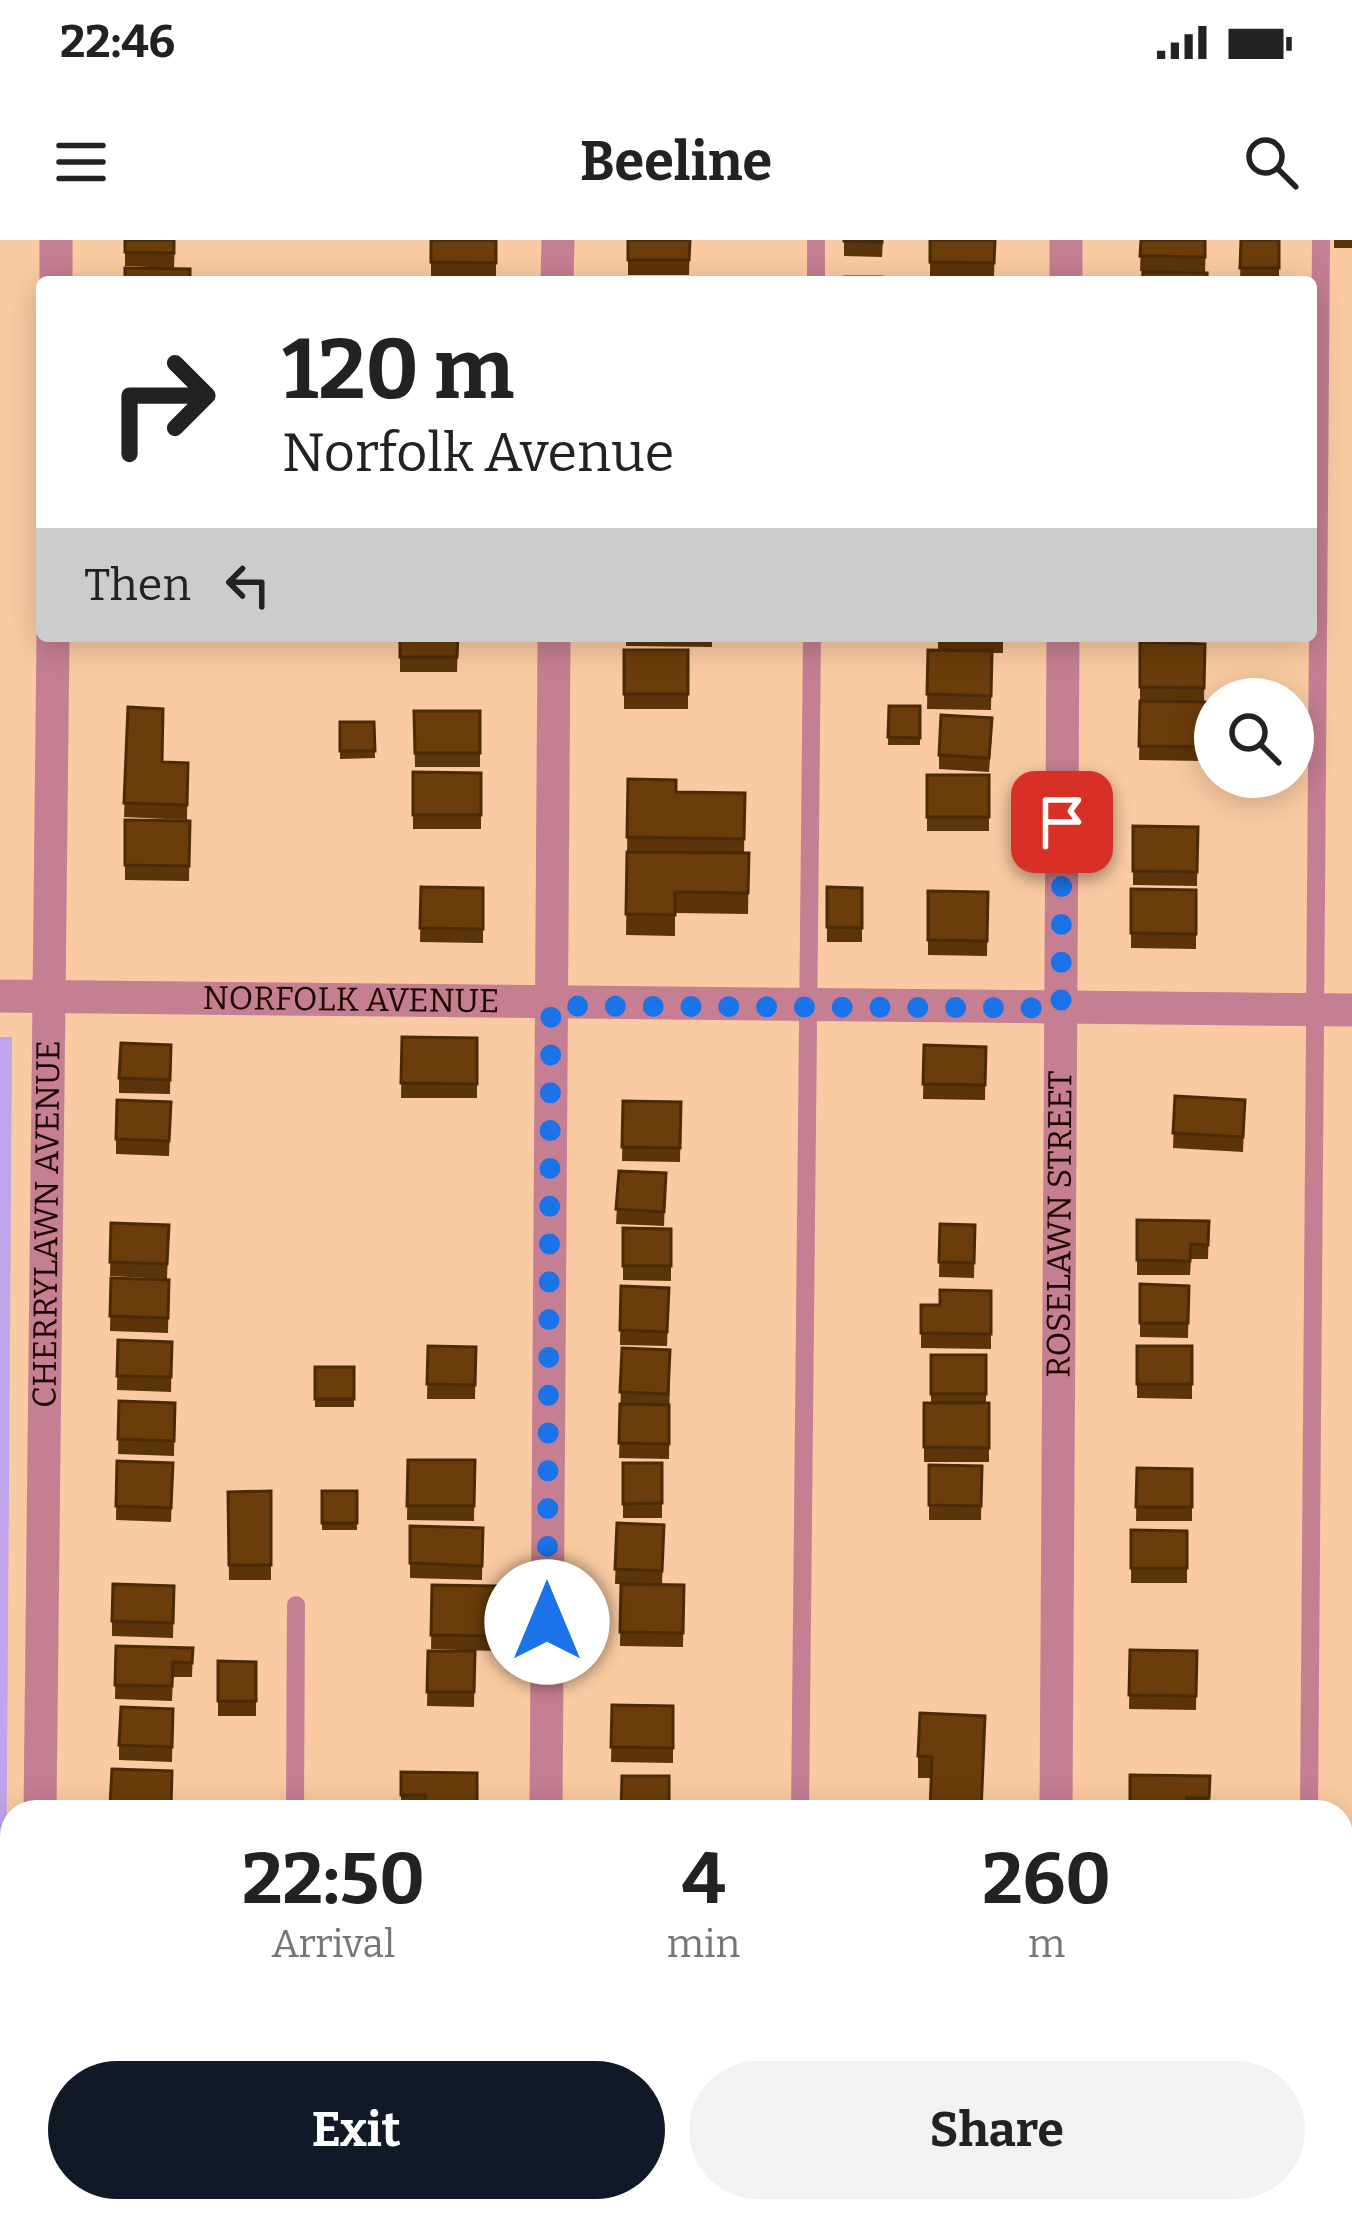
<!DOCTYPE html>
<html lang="en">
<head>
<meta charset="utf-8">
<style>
  :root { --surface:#fff; --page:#f2f2f2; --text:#222; --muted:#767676; --accent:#111827 }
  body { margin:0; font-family:Bitter,serif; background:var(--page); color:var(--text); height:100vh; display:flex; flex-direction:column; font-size:45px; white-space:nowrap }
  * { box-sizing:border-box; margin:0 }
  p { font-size:39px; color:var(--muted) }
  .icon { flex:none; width:66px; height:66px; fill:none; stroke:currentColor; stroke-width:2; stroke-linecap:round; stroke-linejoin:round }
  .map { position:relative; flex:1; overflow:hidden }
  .side { position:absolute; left:0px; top:1560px; width:1353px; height:423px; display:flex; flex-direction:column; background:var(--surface); border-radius:36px 36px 0 0; box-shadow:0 6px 30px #0003 }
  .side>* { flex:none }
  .guide { position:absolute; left:36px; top:36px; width:1281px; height:366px; border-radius:12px; box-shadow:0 6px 30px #0003; background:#fff; color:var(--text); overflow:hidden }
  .tools { position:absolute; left:1194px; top:438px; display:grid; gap:24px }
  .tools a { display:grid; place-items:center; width:120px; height:120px; border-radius:50%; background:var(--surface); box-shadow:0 6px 30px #0003; font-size:60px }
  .pin { position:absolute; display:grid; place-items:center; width:102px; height:102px; color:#fff; margin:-51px; border-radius:24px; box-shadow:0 6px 18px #0006 }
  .me { position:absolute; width:132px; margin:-66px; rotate:0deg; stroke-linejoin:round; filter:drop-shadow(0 0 9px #0008) }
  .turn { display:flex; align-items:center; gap:42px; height:252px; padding:0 48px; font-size:54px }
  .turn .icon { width:156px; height:156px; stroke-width:2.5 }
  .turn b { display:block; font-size:84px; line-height:102px }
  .then { display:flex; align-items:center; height:114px; padding:0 48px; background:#0003; gap:24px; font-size:45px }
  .eta { display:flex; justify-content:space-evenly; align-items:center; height:204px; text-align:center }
  .eta b { font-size:72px; font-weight:700; line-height:84px }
  .action { display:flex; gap:24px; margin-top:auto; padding:24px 48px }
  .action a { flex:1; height:138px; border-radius:72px; background:var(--accent); color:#fff; font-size:48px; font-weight:700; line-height:138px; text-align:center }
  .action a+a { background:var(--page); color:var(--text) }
  .status { display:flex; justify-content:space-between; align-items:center; height:84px; padding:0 60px; background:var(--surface); direction:ltr }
  .status svg { height:33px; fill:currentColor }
  header { display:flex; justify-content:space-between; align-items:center; height:156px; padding:0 48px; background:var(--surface); font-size:54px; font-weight:700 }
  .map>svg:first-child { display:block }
</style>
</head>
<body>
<div class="status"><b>22:46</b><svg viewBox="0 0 49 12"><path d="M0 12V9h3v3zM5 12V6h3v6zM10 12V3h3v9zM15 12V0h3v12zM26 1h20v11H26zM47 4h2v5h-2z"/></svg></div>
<header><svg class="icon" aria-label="menu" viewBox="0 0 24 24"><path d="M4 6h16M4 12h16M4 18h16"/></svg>Beeline<svg class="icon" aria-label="search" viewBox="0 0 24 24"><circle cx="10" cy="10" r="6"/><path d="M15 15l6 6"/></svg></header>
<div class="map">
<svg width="1352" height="1981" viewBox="0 0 1352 1981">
  <rect width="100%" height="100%" fill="#facba2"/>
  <path fill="#c0a4ec" d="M0,797H12L4,1981H0Z"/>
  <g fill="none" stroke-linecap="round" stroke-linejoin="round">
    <path stroke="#c67e92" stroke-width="18" d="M816,42V0
      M295,1572L296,1365
      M800,1572L812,396
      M1309,1572L1321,0
      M292,1981V1971
      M796,1981V1971
      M1306,1981V1971"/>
    <g stroke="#c67e92" stroke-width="33">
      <path d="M56,42V0"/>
      <path d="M557,42L558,0"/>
      <path d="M1066,42V0"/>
      <path id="s1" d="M0,756L1352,770"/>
      <path id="s2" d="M40,1572L53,396"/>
      <path d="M546,1572L554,396"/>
      <path id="s3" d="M1056,1572L1063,396"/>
      <path d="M37,1981V1971"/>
      <path d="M543,1981V1971"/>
      <path d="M1053,1981V1971"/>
    </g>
  </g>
  <path fill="#5c3409" d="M175,0L174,28L125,26V12Z
    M431,0H496V38L431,37Z
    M628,0H690L689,35H628Z
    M844,0H883L882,17L844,16Z
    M930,0H995L994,38L930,36Z
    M1141,0H1206L1205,32L1140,31Z
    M1241,0H1279V42H1240Z
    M1334,0H1352V8H1334Z
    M122,396H193V398Z
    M400,396H458L457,432H400Z
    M626,396H712V407L626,406Z
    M938,396H1003V413H992L991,470L927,469L928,410H938Z
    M1140,402L1205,404L1204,462L1140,461Z
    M624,410H688V469H624Z
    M1140,461L1205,462L1204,521L1139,520Z
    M889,466H920V505H888Z
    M128,467L162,522L188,523L187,580L124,577Z
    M414,471H480V527H415Z
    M340,482H374L375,518L340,519Z
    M992,493L989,532L939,529V515Z
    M413,532L481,533V589H413Z
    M927,535H989V591H927Z
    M628,539L676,552L745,553L744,613H749L748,674L675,673V696L626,695Z
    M125,580L190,581L189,641L125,640Z
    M1133,586L1198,587L1197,646L1133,645Z
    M421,647L483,648V703L420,702Z
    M827,647L862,648V702H827Z
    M1131,649L1196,650V709L1131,708Z
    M928,651L988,652L987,716L928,715Z
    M402,797L477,798V858H401Z
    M171,805L170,854L119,853V838Z
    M924,805L986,807L985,860L923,859Z
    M1175,856L1245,860L1243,912L1173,908Z
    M623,861L681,862L680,922L622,921Z
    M171,862L169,916L116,914V899Z
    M619,931L666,933L664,986L616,984Z
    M1137,980L1209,981L1208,1019H1191L1190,1035H1137Z
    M111,983L169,985L167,1039L110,1036Z
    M940,984L975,985L974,1038L939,1037Z
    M623,988L671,989V1041L623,1040Z
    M111,1038L169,1040L168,1093L110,1091Z
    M1140,1044L1189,1046L1188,1098L1140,1097Z
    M621,1046L669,1048L667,1106L620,1105Z
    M991,1051V1109L921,1108V1065H940Z
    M118,1100L172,1102L171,1152L117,1150Z
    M428,1106L476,1107L475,1159H427Z
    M1137,1106H1192V1159L1137,1158Z
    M622,1108L670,1110L669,1219L619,1218Z
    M931,1115H986V1163H989V1222H924V1163H931Z
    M315,1127H354V1167H315Z
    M119,1161L175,1163L174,1216L118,1214Z
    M408,1220H475L474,1281L407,1280Z
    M117,1221L173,1223L171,1282L116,1280Z
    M623,1223H662V1278H623Z
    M929,1225L982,1226L981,1280H929Z
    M1137,1228L1192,1229V1281H1136Z
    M271,1251V1340H229L228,1252Z
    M322,1251H357V1290H322Z
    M617,1283L664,1285L662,1345H684L683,1407L620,1406L621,1344H615Z
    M410,1286L483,1288L482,1340L410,1338Z
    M1131,1290L1187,1291V1343H1131Z
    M432,1345L496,1346L495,1411L431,1409Z
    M174,1346L173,1398L112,1396V1381Z
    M116,1406L193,1408L192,1437H173L172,1461L115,1459Z
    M1130,1410L1197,1411L1196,1470L1129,1469Z
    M428,1411H475L474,1467L427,1466Z
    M218,1421L256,1422V1476H218Z
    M612,1465L673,1466V1523L611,1522Z
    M173,1469L172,1522L119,1520V1505Z
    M985,1498L931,1538H918V1516Z
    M112,1529L172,1531L171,1572H110Z
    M401,1532L477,1572L401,1569Z
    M1210,1536L1209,1572H1130Z"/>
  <path fill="#6b3d0a" stroke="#4b2b07" stroke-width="3" d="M125,0H174V13L125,12Z
    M431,0H496V23L431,22Z
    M628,0H690L689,20H628Z
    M844,0H882V2L844,1Z
    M930,0H995L994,23L930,22Z
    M1141,0H1205V17L1140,16Z
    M1241,0H1279V28H1240Z
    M125,28L190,29V42H125Z
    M1143,32L1207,33V42H1142Z
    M845,37H882V42H845Z
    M400,396H458L457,417H400Z
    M938,396H1003V398L938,397Z
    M1140,402L1205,404L1204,448L1140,447Z
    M624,410H688V454H624Z
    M928,410L992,411L991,456L927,454Z
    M1140,461L1205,462L1204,507L1139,506Z
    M889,466H920V498L888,497Z
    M128,467L163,469L162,522L188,523L187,565L124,563Z
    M414,471H480V513H415Z
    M941,475L992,478L989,518L939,515Z
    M340,482H374L375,511H340Z
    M413,532L481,533V575H413Z
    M927,535H989V577H927Z
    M628,539L676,540V552L745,553L744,599L627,597Z
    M125,580L190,581L189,626L125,625Z
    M1133,586L1198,587L1197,632L1133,631Z
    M627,612L749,613L748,653L675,652V675L626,674Z
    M421,647L483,648V689L420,688Z
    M827,647L862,648V688L827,687Z
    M1131,649L1196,650V694L1131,693Z
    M928,651L988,652L987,701L928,700Z
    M402,797L477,798V844L401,843Z
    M121,803L171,805L170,840L119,838Z
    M924,805L986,807L985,845L923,844Z
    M1175,856L1245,860L1243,897L1173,893Z
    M117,860L171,862L169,901L116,899Z
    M623,861L681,862L680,908L622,907Z
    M619,931L666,933L664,972L616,969Z
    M1137,980L1209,981L1208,1005L1191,1004L1190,1021L1137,1020Z
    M111,983L169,985L167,1024L110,1022Z
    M940,984L975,985L974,1023L939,1022Z
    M623,988L671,989V1026H623Z
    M111,1038L169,1040L168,1078L110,1076Z
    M1140,1044L1189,1046L1188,1083H1140Z
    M621,1046L669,1048L667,1092L620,1090Z
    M940,1050L991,1051V1094L921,1093V1065H940Z
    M118,1100L172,1102L171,1137L117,1136Z
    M428,1106L476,1107L475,1145L427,1144Z
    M1137,1106H1192V1144H1137Z
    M622,1108L670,1110L668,1154L620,1152Z
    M931,1115H986V1154H931Z
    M315,1127H354V1159H315Z
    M119,1161L175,1163L174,1201L118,1199Z
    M924,1163H989V1208L924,1207Z
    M620,1164L669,1165V1204L619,1203Z
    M408,1220H475L474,1266H407Z
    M117,1221L173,1223L171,1268L116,1266Z
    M623,1223H662V1263L623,1264Z
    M929,1225L982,1226L981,1266L929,1265Z
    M1137,1228L1192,1229V1267H1136Z
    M271,1251V1325H229L228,1252Z
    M322,1251H357V1283H322Z
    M617,1283L664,1285L662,1331L615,1329Z
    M410,1286L483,1288L482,1326L410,1323Z
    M1131,1290L1187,1291V1328H1131Z
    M113,1344L174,1346L173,1383L112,1381Z
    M621,1344L684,1345L683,1393L620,1392Z
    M432,1345L496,1346L495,1396L431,1395Z
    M116,1406L193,1408L192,1423L173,1422L172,1446L115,1445Z
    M1130,1410L1197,1411L1196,1456L1129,1455Z
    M428,1411H475L474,1452H427Z
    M218,1421L256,1422V1461H218Z
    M612,1465L673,1466V1508L611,1507Z
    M121,1467L173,1469L172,1507L119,1505Z
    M920,1473L985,1476L981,1572H930L932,1517L918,1516Z
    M112,1529L172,1531L171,1568L110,1566Z
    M401,1532L477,1533V1572L425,1571V1555H401Z
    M1130,1535L1210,1536L1209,1558H1187V1572H1130Z
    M622,1536H669V1572H621Z
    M123,1971H179V1981H123Z"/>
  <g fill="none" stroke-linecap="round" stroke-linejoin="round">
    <path stroke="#1a73e8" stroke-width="21" stroke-dasharray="0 37.8" d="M547,1382L551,766L1061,768L1062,582"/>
  </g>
  <g text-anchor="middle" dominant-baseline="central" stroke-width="12" stroke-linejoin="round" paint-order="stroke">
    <g font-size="33" fill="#1c0800" stroke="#fbf5f0">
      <text stroke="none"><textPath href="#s1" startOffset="351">NORFOLK AVENUE</textPath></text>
      <text stroke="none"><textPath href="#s2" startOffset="588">CHERRYLAWN AVENUE</textPath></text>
      <text stroke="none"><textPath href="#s3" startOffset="588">ROSELAWN STREET</textPath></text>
    </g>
  </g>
</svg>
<div class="tools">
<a><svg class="icon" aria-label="search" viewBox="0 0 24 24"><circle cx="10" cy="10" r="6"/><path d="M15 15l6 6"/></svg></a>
</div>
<div class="pin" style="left:1062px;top:582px;background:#d93025"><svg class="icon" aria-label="arrive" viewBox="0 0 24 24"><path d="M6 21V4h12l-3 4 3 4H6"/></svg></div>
<svg class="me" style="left:547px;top:1382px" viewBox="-20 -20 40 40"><circle r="19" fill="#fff"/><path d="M0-13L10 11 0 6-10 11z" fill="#1a73e8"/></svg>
<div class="guide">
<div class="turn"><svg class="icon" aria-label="right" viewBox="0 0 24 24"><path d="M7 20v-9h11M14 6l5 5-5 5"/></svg><div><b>120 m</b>Norfolk Avenue</div></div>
<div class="then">Then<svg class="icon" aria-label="left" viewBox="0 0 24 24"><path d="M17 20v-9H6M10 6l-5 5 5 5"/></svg></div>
</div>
<section class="side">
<div class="eta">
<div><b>22:50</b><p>Arrival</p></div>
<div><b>4</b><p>min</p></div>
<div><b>260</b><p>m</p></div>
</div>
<div class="action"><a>Exit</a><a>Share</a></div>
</section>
</div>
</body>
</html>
